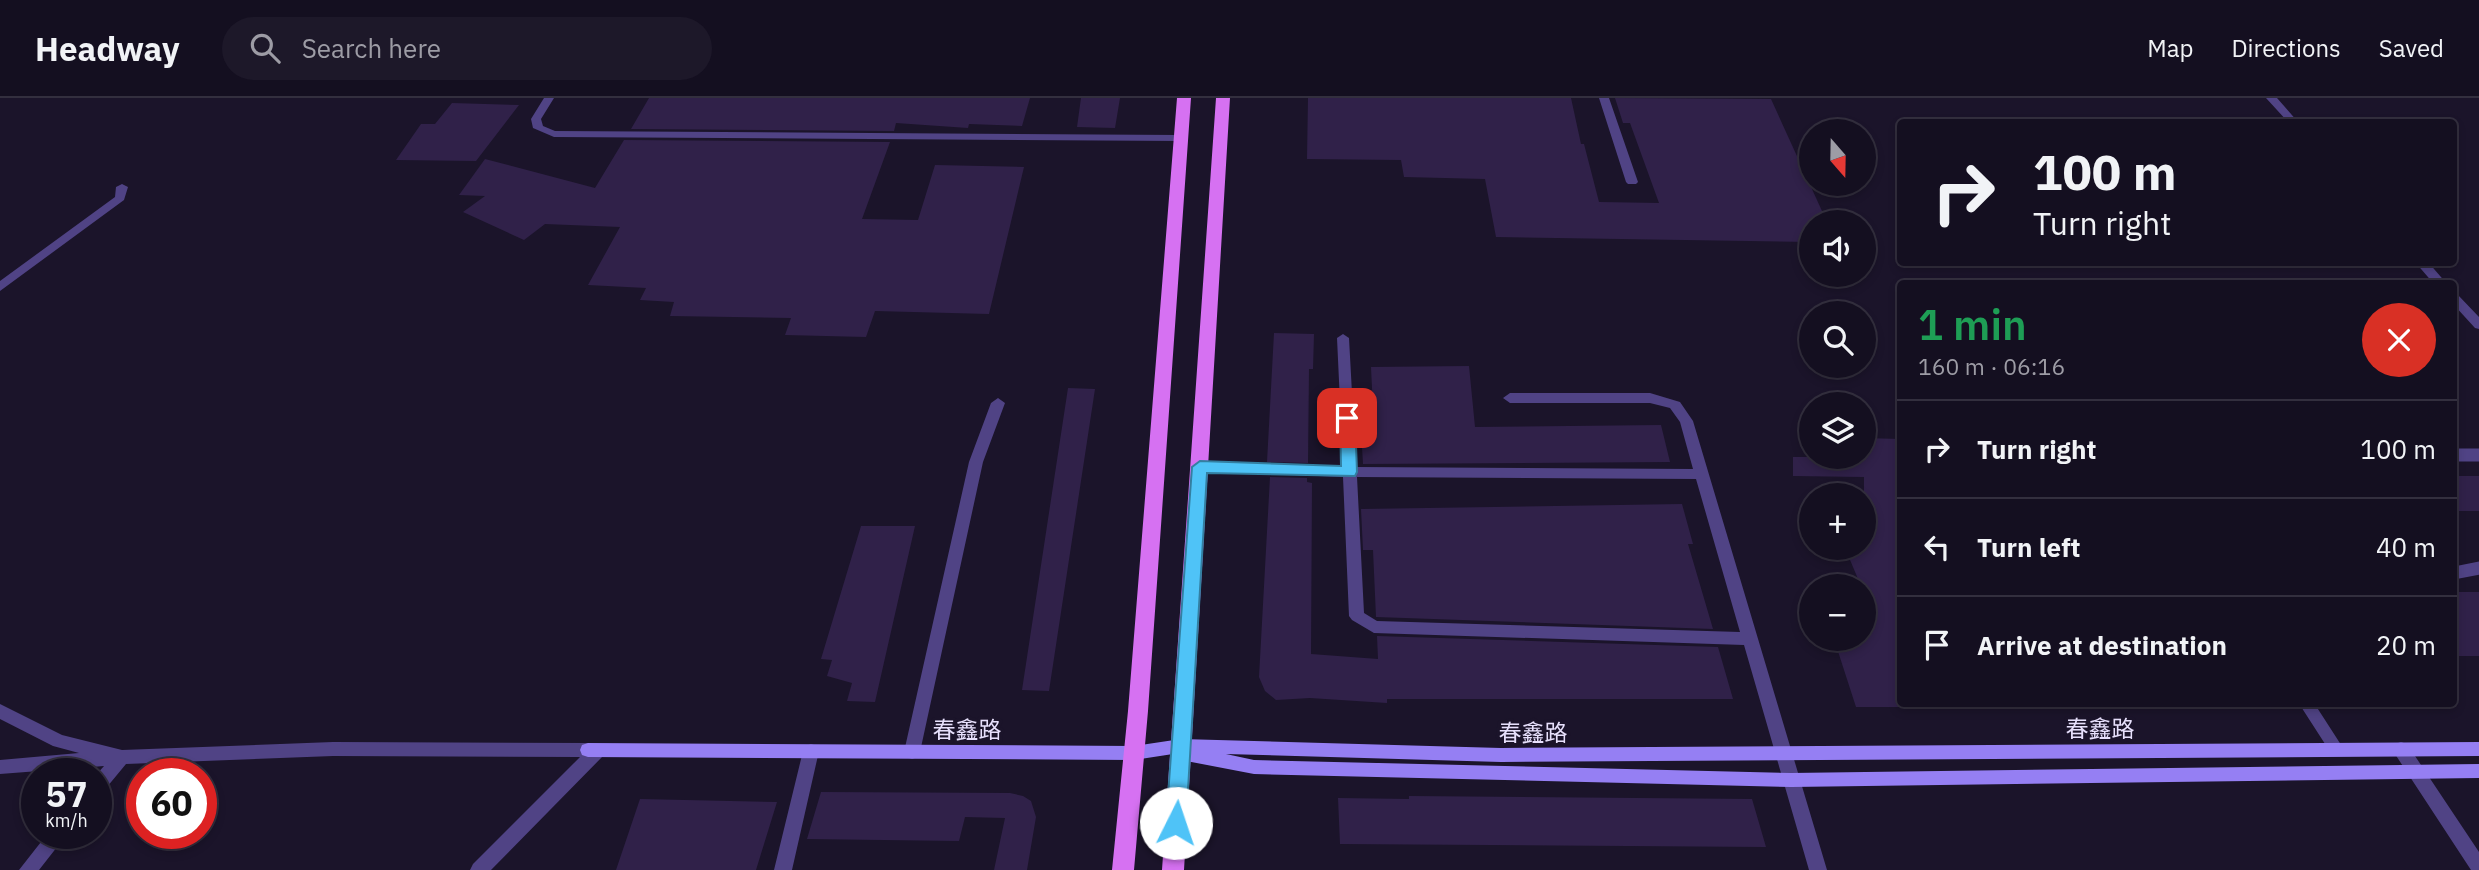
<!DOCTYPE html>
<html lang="en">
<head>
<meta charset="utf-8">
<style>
  :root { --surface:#140f20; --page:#1d1829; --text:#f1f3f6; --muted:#9d9ca5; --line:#332f3e }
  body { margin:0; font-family:"IBM Plex Sans","Noto Sans SC",sans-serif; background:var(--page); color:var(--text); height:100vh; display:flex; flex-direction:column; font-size:26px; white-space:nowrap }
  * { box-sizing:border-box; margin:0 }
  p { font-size:23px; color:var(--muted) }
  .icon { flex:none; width:38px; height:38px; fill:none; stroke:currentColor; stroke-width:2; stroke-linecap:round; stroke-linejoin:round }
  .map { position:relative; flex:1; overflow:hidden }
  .details { position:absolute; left:1897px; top:182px; width:560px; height:427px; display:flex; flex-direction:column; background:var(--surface); border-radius:7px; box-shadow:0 4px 10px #0003,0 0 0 2px var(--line) }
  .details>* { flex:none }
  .hud { position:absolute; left:1897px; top:21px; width:560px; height:147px; border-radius:7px; box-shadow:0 4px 10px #0003,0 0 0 2px var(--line); background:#140f20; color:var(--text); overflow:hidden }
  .needle { width:46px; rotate:160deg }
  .fabs { position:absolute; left:1799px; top:21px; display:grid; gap:14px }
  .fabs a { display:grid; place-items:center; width:77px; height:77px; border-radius:50%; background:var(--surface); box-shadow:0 4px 10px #0003,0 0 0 2px var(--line); font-size:35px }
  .speed { position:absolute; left:21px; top:660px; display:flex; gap:14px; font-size:35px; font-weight:700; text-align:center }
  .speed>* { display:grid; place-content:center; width:91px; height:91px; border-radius:50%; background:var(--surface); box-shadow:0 4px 10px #0003,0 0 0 2px var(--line); line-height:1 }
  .speed small { font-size:18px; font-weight:400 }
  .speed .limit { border:10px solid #d22; background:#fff; color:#111 }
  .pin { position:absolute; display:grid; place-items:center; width:60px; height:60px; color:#fff; margin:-30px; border-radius:14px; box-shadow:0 4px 10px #0006 }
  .me { position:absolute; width:77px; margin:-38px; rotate:4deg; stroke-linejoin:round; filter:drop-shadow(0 0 5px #0008) }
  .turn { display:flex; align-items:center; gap:24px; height:147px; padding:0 21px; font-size:32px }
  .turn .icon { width:91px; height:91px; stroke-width:2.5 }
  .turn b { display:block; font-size:49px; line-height:60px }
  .round { display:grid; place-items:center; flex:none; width:74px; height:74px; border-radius:37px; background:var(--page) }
  .headline { display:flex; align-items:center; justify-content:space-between; height:119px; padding:0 21px }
  h1 { font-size:42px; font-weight:600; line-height:52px; color:#1e9e55 }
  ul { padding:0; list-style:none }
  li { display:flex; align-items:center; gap:21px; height:98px; padding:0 21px; border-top:2px solid var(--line) }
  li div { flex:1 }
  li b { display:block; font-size:26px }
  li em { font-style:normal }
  header { display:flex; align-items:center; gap:42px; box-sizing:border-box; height:98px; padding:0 35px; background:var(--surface); border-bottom:2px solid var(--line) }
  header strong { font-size:33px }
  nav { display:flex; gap:38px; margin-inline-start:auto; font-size:24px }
  .search { width:490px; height:63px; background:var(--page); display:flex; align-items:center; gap:18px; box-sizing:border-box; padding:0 24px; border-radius:38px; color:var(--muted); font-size:26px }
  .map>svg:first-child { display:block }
</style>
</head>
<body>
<header>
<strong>Headway</strong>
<div class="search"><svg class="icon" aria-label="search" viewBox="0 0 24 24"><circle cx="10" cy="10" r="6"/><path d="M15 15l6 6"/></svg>Search here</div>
<nav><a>Map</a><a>Directions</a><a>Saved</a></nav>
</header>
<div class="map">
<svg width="2479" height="772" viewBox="0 0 2479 772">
  <rect width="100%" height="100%" fill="#1b142a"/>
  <path fill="#302149" d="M649,0H1030L1022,28L969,26L968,30L896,25L894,33L631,31Z
    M1081,0H1120L1115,30L1077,29Z
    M1308,0H1571L1581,46H1584L1599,104L1659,105L1630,25H1623L1615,0L1771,1L1827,124H1811V144L1496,139L1485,81L1404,79L1401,62L1307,61Z
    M452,5L519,7L476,63L396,62L421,26H435Z
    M624,42L890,44L862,121L918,122L935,67L1024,69L989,216L875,213L866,239L785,237L791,220L670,218L674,204L640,202L646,190L588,187L620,129L545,126L524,142L463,114L485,98L459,97L485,61L595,90Z
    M1274,235L1314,236L1313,271H1309L1308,365L1267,364Z
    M1469,268L1475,329L1661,327L1670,364L1363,366L1361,332H1374L1371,269Z
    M1068,290L1095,291L1049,593L1022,592Z
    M1864,340L1900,341V609H1856L1834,541H1864V488H1861L1845,450H1864V379L1793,378V359H1864Z
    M2454,378H2479V413H2454Z
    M1270,379L1307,380V384L1312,385L1311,556L1378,561L1377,538L1718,549L1733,601H1387V605L1310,600L1276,602L1265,593L1259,579Z
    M1682,406L1693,446H1688L1713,531L1376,519L1373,452H1363L1361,411Z
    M861,428H915L875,604L847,603L852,585L827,578L832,562L821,561Z
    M2454,494H2479V558H2454Z
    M821,694L1010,695L1023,698L1031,703L1036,719L1027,772H994L1005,720L965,719L959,743L807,741Z
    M1409,698L1752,701L1766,749L1340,746L1338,700L1409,701Z
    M640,701L777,704L756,772H616Z"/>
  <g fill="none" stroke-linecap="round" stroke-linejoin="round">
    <path stroke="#504385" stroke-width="13" d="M2454,357H2479
      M2454,475L2479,470
      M2307,606L2336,651"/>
    <path fill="#504385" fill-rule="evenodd" d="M544,0H554L541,21L543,28L555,33L1181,37L1186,40L1181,43L554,39L533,30L531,21Z
      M1599,0H1609L1638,84L1636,86H1628L1626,84Z
      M2266,0H2277L2298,24H2288Z
      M122,86L128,89L124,102L0,193V183L115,99L116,89Z
      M2415,164H2428L2447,186H2434Z
      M2454,196L2458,197L2479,219V231L2475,230L2454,207Z
      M1343,236L1349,240L1356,369L1693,371L1680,324L1670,310L1650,305H1510L1503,300L1510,295H1650L1680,304L1693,323L1827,772H1809L1744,547L1374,535L1352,522L1349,518L1343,379L1195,373L1193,369L1195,365L1200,364L1343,369L1337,240ZM1357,379L1696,381L1740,534L1377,523L1364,515Z
      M998,300L1005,305L983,364L920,654L918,659L912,661L906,659L904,654L969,364L991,305Z
      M0,606L62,637L122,652L333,644L588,645C594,647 598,645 604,647L606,652L604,657L491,772H470L473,766L580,659L333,658L126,666L102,695L96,697V677L104,668L0,676V662L79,655L53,648L0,621Z
      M2401,644L2407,646L2479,754V772H2471L2395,656L2393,651L2395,646Z
      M811,646L817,648L819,653L792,772H774L803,653L805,648Z
      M48,735H68L39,772H19Z"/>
    <path fill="#957ff3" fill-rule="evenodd" d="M1181,641L1501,650L2479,644V658L1501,664L1226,656L1254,662L1791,675L2479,666V680L1791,689L1254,676L1181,662L1175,660L1173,656L1134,662L588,659L582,657L580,652L582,647L588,645L1134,648Z"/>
    <path fill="#d671f2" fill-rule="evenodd" d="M1177,0H1191L1148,613L1134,772H1112L1128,613Z
      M1216,0H1230L1184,772H1162Z"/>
  </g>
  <path fill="#4fc3f7" stroke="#337fa1" stroke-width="2" d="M1347,315L1355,320L1357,374L1355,378L1207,375L1186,725L1183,732L1176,734L1169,732L1166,725L1192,369L1200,363L1341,368L1340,320Z"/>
  <g text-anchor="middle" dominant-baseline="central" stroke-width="7" stroke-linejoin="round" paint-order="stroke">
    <g font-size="23" fill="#e7e0fc" stroke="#1b142a">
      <text x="2100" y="630">春鑫路</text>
      <text x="967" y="631">春鑫路</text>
      <text x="1533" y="634">春鑫路</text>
    </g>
  </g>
</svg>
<div class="fabs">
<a><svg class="needle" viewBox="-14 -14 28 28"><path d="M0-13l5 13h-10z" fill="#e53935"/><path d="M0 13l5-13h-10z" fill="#9d9ca5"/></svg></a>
<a><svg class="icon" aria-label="sound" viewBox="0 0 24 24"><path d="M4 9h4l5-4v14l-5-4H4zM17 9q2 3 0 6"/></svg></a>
<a><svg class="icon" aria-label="search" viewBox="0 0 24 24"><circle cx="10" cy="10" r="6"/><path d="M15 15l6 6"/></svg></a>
<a><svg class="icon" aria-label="layers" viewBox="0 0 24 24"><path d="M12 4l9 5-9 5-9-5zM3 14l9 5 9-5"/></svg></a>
<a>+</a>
<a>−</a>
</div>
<div class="speed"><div>57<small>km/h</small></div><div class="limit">60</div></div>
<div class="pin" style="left:1347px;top:320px;background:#d93025"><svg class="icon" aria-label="arrive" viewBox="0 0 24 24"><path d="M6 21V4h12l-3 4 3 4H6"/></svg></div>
<svg class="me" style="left:1176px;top:725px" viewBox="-20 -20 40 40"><circle r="19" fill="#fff"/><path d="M0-13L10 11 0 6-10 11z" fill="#4fc3f7"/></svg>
<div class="hud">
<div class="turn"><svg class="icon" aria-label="right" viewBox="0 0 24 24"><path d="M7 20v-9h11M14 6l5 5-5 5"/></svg><div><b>100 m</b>Turn right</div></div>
</div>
<section class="details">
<div class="headline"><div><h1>1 min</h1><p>160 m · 06:16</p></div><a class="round" style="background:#d93025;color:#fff"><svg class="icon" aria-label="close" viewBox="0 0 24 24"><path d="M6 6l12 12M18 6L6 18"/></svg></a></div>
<ul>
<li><svg class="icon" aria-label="right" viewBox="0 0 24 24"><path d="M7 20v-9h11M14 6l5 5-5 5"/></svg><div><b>Turn right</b></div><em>100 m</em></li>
<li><svg class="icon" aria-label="left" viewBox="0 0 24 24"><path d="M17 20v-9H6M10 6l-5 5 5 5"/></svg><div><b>Turn left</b></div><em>40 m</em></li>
<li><svg class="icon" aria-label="arrive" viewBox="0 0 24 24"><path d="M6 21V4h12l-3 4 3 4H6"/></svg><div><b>Arrive at destination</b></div><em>20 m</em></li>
</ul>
</section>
</div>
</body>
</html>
